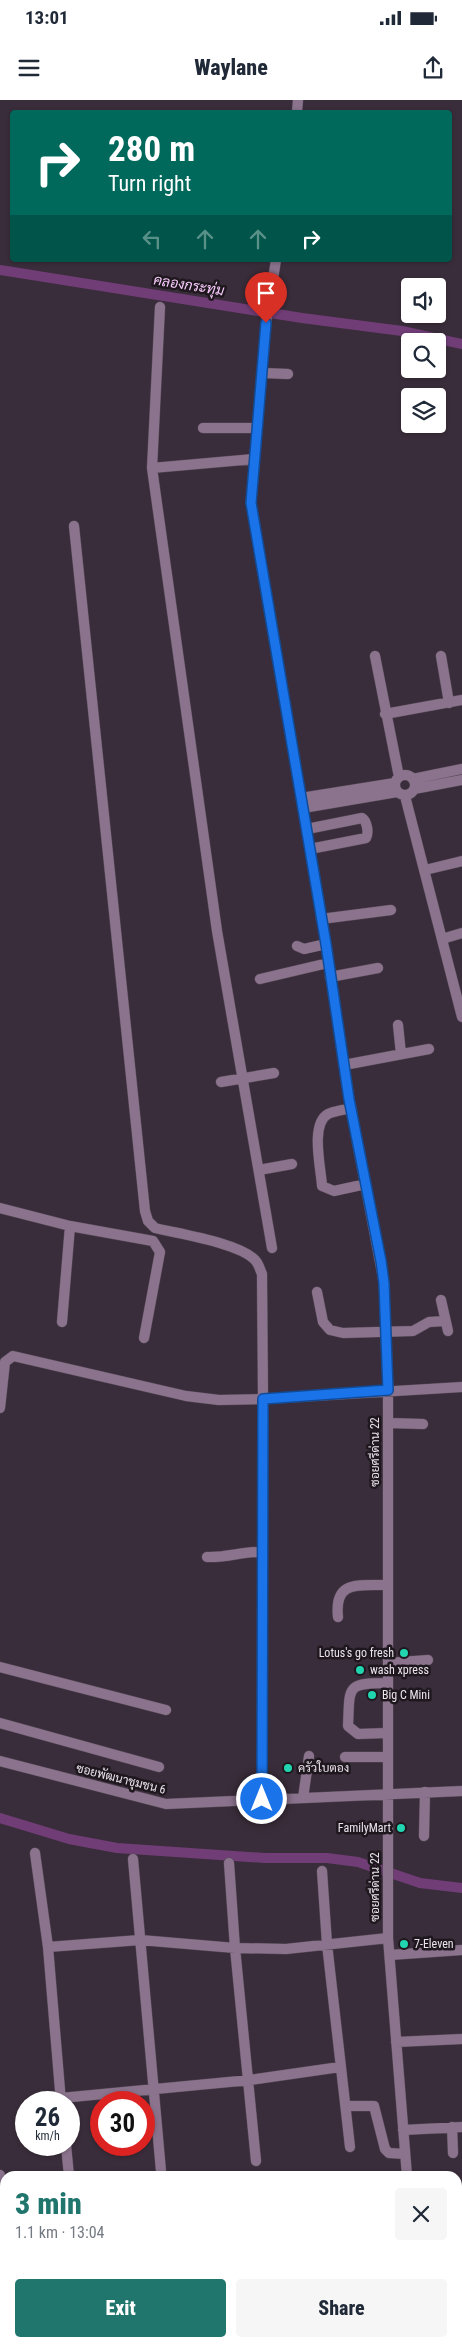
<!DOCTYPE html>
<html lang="en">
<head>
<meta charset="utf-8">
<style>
  :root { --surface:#fff; --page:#f6f6f7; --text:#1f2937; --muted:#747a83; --accent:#20766d }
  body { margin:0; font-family:"Roboto Condensed",Sarabun,sans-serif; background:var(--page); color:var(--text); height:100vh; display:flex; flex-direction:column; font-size:19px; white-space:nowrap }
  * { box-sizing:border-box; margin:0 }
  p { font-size:16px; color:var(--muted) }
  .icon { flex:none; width:28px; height:28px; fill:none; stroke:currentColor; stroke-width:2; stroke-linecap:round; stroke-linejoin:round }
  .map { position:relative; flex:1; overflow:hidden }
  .details { position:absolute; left:0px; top:2071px; width:462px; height:176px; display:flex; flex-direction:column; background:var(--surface); border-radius:15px 15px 0 0; box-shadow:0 1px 4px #0004 }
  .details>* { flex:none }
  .hud { position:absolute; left:10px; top:10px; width:442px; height:152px; border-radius:5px; box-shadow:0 1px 4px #0004; background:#00695c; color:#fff; overflow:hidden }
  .controls { position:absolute; left:401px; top:178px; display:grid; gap:10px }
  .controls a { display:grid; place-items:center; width:45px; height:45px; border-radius:5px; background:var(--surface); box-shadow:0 1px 4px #0004; font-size:25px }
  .speed { position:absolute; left:15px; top:1991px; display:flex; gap:10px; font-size:25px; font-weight:700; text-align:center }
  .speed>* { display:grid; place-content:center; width:65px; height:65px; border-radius:50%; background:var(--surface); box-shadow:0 1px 4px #0004; line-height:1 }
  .speed small { font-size:12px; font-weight:400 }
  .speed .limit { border:8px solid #d22; background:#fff; color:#111 }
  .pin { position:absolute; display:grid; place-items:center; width:42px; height:42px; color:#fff; margin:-51px -21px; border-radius:50% 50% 50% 0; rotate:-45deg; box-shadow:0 0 5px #0007 }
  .pin .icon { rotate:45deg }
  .me { position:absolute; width:55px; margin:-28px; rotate:0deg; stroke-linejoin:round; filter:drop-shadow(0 0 4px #0008) }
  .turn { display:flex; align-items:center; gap:18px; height:105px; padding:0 15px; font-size:22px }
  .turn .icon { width:65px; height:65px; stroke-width:2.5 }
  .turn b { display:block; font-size:35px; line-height:42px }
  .lanes { display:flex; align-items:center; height:48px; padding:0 15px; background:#0003; justify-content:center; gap:25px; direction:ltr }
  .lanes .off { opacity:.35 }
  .round { display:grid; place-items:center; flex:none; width:52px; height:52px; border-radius:5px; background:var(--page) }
  .overview { display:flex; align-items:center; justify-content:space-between; height:85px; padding:0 15px }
  h1 { font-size:30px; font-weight:800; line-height:38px; color:var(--accent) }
  .button { display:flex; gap:10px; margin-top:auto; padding:10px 15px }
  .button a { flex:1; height:58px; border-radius:5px; background:var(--accent); color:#fff; font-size:20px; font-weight:800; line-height:58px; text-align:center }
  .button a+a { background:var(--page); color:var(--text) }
  .status { display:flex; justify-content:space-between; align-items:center; height:35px; padding:0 25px; background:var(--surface); direction:ltr }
  .status svg { height:14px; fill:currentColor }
  header { display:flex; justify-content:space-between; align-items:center; height:65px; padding:0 15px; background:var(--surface); font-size:22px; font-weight:800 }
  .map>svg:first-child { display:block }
</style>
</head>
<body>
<div class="status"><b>13:01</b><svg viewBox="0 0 49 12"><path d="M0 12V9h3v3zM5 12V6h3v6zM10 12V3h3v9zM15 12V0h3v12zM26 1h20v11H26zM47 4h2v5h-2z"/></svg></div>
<header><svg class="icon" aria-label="menu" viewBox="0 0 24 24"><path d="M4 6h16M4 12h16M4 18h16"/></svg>Waylane<svg class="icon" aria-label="share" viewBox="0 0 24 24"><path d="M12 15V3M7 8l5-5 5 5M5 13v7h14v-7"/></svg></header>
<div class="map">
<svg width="462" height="2247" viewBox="0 0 462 2247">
  <rect width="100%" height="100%" fill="#3a2d3b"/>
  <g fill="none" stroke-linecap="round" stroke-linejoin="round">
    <path stroke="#713d77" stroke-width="10" d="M0,170L302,218L402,231L462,244
      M0,1718L69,1739L117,1748L265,1758H327L358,1762L420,1783L462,1788"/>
    <defs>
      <path id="minor" d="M297,12L298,0
        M276,160L266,223L251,403L326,844L349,999L384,1183L388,1290V1838L407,2076
        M160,207L152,368L217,831L272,1148
        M263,273L288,274
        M203,328H257
        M152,368L254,359
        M74,426L145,1111L148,1121L155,1128C179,1134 239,1143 255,1160C259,1164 260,1170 262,1174L263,1299L462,1287
        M375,556L399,677
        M441,556L449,603
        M385,614L462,600
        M395 685a10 10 0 1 1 20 0a10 10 0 1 1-20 0Z
        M413,679L462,669
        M414,689L462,680
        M405,696L462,917
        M301,698L395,683
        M303,708L397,692
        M307,729L362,718C367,721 369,733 366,738L310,749
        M425,770L462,761
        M321,819L391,810
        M442,839L462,833
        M297,846L304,849L326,844
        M330,877L378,868
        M260,879L328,863
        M398,925L401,954
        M344,965L429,949
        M221,982L274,973
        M351,1008C344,1010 334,1011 328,1014C310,1024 321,1068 322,1086L334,1091L366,1084
        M259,1070L292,1064
        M0,1108L70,1126L153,1141L160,1152L144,1238
        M317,1192L323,1222L330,1230L343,1233L413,1231L429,1222L445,1221
        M441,1200L448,1231
        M62,1222L70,1126
        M0,1308L5,1262L13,1256L186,1296L219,1300L263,1299L262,1699
        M388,1323L423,1324
        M207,1457C226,1458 244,1451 263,1452
        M338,1517C334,1479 359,1486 388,1485
        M388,1563L428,1560
        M0,1567L166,1610
        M387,1583C345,1583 350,1587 348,1626L358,1634L387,1633
        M0,1623L159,1667
        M345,1657H387
        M0,1661L166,1704L462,1691
        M303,1698L309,1656
        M424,1736L425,1692
        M35,1753L48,1847L61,2002
        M133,1759L161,2071
        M229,1763L235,1848L256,2061
        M322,1771L327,1844L350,2047
        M48,1847L140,1840L235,1848L286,1849L388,1838
        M390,1855L462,1850
        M396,1942L462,1939
        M61,1998L250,1980L340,1967
        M351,2006H374L385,2049L389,2053L405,2054
        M452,2027L453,2053
        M403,2030L462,2027
        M66,2045L69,2076
        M0,2075L5,2131
        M458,2111H462
        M458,2130H462
        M0,2144L5,2143
        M13,2242V2247
        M70,2242V2247
        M129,2242V2247
        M188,2242V2247
        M271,2242V2247
        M400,2242V2247"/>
    </defs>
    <use href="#minor" stroke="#564a57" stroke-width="11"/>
    <use href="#minor" stroke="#8b738d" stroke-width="10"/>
  </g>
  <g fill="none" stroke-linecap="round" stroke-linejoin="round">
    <defs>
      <path id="route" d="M262,1699L263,1299L388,1290L384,1183L381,1161L349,999L326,844L251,403L266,223"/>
    </defs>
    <use href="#route" stroke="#114b97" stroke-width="12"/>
    <use href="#route" stroke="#1a73e8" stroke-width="9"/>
  </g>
  <g fill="#21d5b0" stroke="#1e181e" stroke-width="2">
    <circle cx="404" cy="1553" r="5"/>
    <circle cx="360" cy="1570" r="5"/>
    <circle cx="372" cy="1595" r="5"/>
    <circle cx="288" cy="1668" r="5"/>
    <circle cx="401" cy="1728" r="5"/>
    <circle cx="404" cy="1844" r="5"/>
  </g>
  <g text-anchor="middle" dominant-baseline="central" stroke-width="5" stroke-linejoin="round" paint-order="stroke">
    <g font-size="12" fill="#ece3ec" stroke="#1e181e">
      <text transform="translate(375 1352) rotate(-90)">ซอยศรีด่าน 22</text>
      <text transform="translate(121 1679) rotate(14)">ซอยพัฒนาชุมชน 6</text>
      <text transform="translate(375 1787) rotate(-90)">ซอยศรีด่าน 22</text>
    </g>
    <g font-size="12" fill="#ece3ec" stroke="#1e181e" text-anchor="start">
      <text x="394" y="1553" text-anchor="end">Lotus's go fresh</text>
      <text x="370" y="1570">wash xpress</text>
      <text x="382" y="1595">Big C Mini</text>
      <text x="298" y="1668">ครัวใบตอง</text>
      <text x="391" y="1728" text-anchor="end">FamilyMart</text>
      <text x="414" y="1844">7-Eleven</text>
    </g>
    <g font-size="14" font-style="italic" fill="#faccfe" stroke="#1e181e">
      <text transform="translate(189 185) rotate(9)">คลองกระทุ่ม</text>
    </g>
  </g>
</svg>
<div class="controls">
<a><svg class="icon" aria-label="sound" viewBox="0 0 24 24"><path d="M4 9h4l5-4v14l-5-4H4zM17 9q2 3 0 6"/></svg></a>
<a><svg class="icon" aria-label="search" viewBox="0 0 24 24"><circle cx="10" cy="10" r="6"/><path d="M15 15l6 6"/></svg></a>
<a><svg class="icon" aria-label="layers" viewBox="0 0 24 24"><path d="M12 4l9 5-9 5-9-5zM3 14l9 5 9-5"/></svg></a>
</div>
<div class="speed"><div>26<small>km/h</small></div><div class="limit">30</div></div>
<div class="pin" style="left:266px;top:223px;background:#d93025"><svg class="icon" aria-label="arrive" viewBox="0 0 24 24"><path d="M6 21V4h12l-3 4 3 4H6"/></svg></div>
<svg class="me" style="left:262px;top:1699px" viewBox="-20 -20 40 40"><circle r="17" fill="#1a73e8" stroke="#fff" stroke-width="3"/><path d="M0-11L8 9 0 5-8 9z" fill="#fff"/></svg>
<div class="hud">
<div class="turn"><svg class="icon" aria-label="right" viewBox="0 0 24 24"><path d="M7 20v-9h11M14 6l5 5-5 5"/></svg><div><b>280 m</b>Turn right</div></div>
<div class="lanes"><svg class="icon off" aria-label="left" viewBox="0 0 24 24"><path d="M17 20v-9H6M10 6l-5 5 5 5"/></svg><svg class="icon off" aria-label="ahead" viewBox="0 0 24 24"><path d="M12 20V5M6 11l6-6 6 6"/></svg><svg class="icon off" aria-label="ahead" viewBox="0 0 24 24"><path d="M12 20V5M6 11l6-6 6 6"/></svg><svg class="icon" aria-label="right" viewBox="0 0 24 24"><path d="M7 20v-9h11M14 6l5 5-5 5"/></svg></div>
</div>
<section class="details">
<div class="overview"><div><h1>3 min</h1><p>1.1 km · 13:04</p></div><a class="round"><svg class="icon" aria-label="close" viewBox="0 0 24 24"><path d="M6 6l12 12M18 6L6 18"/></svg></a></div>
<div class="button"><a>Exit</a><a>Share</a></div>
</section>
</div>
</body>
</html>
